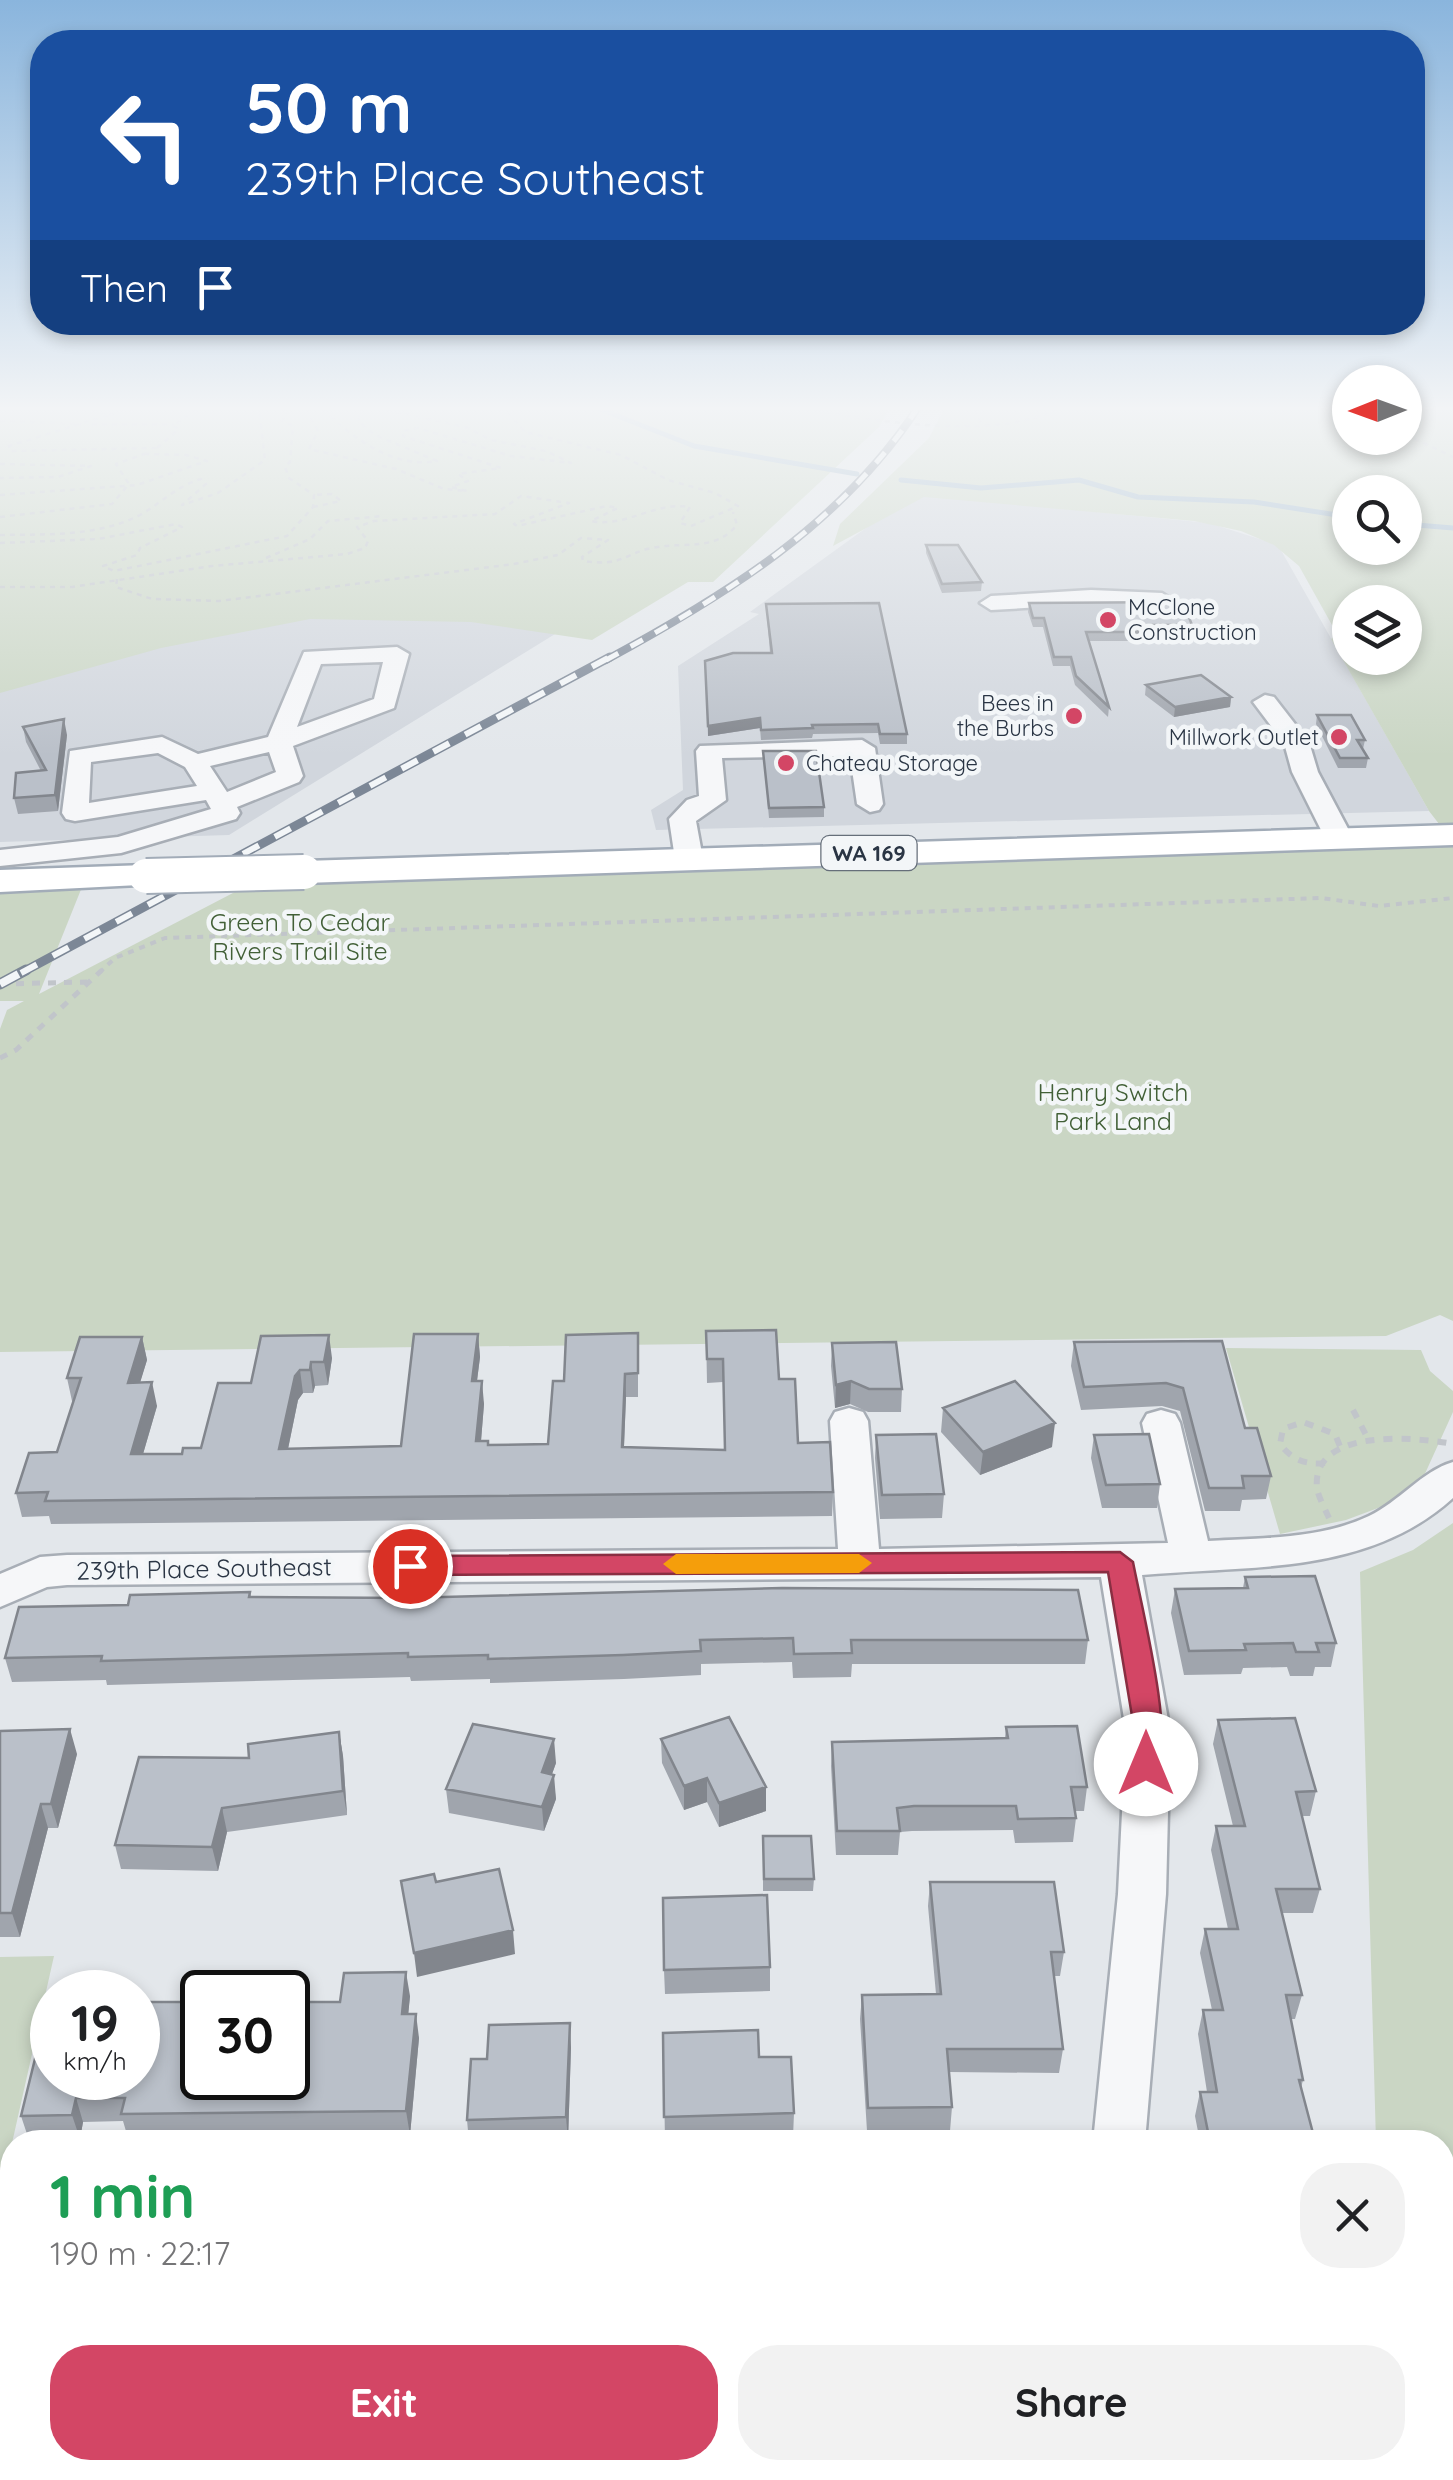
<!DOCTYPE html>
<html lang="en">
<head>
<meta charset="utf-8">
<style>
  :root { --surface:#fff; --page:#f2f2f2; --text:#202124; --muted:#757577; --accent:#d34665 }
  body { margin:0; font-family:Quicksand,sans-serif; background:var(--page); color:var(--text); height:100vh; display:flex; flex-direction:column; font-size:38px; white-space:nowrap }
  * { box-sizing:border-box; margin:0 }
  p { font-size:32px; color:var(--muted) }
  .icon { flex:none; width:55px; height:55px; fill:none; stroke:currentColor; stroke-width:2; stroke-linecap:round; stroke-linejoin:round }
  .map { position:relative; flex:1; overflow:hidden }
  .side { position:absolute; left:0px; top:2130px; width:1455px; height:350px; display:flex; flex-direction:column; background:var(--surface); border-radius:40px 40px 0 0; box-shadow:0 5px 15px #0003 }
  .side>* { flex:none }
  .hud { position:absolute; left:30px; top:30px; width:1395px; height:305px; border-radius:40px; box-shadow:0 5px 15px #0003; background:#1a4fa0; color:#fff; overflow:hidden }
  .needle { width:65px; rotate:269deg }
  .tools { position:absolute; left:1332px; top:365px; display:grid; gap:20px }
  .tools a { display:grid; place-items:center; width:90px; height:90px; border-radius:50%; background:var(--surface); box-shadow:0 5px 15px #0003; font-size:50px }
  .speed { position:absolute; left:30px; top:1970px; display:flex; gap:20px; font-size:50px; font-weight:700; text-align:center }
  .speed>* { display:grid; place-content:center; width:130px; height:130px; border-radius:50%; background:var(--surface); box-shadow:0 5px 15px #0003; line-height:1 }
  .speed small { font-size:25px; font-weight:400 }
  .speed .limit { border:5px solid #111; border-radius:15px; background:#fff; color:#111 }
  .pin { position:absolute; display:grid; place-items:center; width:85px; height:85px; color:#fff; margin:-42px; border:5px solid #fff; border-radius:50%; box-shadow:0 2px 10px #0007 }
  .me { position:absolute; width:110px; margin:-55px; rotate:0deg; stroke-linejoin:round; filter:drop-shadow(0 0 8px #0008) }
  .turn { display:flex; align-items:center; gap:35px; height:210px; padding:0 50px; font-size:45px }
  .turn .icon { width:130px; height:130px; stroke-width:2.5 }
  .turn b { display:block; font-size:70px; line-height:85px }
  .then { display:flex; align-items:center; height:95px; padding:0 50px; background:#0003; gap:20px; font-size:38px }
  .round { display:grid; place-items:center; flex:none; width:105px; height:105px; border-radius:40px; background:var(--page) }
  .summary { display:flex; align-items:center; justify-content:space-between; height:170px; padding:0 50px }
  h1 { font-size:60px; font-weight:700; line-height:75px; color:#1e9e55 }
  .primary-button { display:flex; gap:20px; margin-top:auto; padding:20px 50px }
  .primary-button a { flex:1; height:115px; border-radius:40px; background:var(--accent); color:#fff; font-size:40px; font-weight:700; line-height:115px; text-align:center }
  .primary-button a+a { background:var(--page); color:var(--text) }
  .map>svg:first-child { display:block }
</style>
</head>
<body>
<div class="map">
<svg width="1453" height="2480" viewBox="0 0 1453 2480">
  <rect width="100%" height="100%" fill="#e3e7eb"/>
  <path fill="#d1d6dd" d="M913,494L1209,523L1278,545L1429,811L656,830L651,810L683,790L678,666L759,614L750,612Z
    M39,603L594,610L229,835L0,842V679Z"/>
  <path fill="#cad6c4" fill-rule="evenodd" d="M0,409H889L879,427L713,582H688L592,640L471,622L310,619L161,648L0,693Z
    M944,409H1350V438H1405V409H1453V1321L1440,1315L1386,1336L0,1352V1029L7,1010L24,1001H0V890L82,887L39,994L256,881L1453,842L1429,811L1331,639L1337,634L1299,566L1274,545L1241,531L1194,521L924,497L833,546L840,524L929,438ZM1350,492H1405V548H1350ZM1350,602H1405V658H1350Z
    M1226,1348L1421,1350L1430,1371L1453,1391V1412L1423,1478L1386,1505L1346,1520L1280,1534Z
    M1453,1523V2480H1375V2468H1442V2142H1376L1360,1572L1413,1550Z
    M54,1956L8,2161L0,2168V1957Z"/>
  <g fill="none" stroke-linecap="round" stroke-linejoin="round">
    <path stroke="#9db7cc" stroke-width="5" d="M600,409L694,446L857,474
      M901,480L981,488L1079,480L1138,497L1254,502L1350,517
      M1405,524L1453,528"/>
    <defs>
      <path id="minor" d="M1091,590L1162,593L1173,600L1162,607L1091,604L991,610L980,603L991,596Z
        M397,647L409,654L394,708L293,746L303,776L299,782L237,807L240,813L236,819L121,853L0,866V850L118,837L211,809L206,800L75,821L66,819L62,813L70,751L162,737L198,754L268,737L304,652ZM383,662L374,699L297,727L321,664ZM269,752L276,772L227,792L210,766ZM158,753L185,767L197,786L89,803L91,762Z
        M1265,695L1274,697L1309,742L1318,772L1353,838L1349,844H1329L1325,838L1292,772L1284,743L1253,702Z
        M862,740L875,748L883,804L879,810L870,812L857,804L850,756L722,758L726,800L696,821L703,859L689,867L675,859L669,819L687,800L699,796L696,751L700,746Z
        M849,1408L863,1412L868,1421L879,1549L1168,1543L1142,1423L1147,1414L1161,1410L1175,1414L1180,1423L1208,1541C1260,1538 1321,1539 1369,1516C1399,1502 1422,1471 1453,1462V1498C1367,1576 1249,1565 1142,1575L1170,1731L1166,1894L1145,2142H1093L1118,1894L1126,1731L1101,1577L67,1585L47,1587L0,1607V1574L40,1557L67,1555L838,1549L830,1421L835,1412Z
        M0,2172H12V2222H0Z"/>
      <path id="major" d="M1453,825V845L304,883L291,880L286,872L291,864L304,861Z
        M146,865L159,868L164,876L159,884L0,892V870Z"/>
    </defs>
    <use href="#minor" stroke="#a8aeb6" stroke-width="5"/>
    <use href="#major" stroke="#a2acb8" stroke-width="5"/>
    <path stroke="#c1c5ca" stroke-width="2.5" stroke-dasharray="5 5" stroke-linecap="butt" d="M81,409L109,415L9,446L10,451L157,448
      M306,409L318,431L309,449L396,469L444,489L467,491L451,487L468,481L458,474L501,468L403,436L402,431L418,428L511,456L571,463L546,451L491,440L466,427L381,409
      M323,409C352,438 394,469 437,461L375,435L358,421L361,410L356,409
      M806,409C874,421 996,441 1058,409
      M975,409L981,423
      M109,415L134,409
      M0,421L81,424
      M92,424H174
      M1405,434L1453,457
      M157,448L179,429L173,426L196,409
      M0,464L91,466L58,477L0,478
      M0,495L137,485L207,461L186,455L146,454
      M313,507L341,501L332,494L314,495
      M0,517L112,504L129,484L116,464L147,453
      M0,535C47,534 97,537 140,515C161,503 177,486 201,479L206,484L182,505L218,493L265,460L259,409
      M0,543L98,539L176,524L182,527L140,548L137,555L103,566L114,571L287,536L313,507L314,495L289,478L285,467L290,462L293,426L282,421L287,415L283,409
      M266,558L310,539L328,521L383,516
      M117,579L116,587L152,599L219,601L514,564L558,555L581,538L608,540L582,557L583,561C626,567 623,552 658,547C688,542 715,551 737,525L733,512
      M0,587H72L212,566L347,554L365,548L368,541L357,527L374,521L495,514L521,496L569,503L514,524L517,526L607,506L618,508L591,521C626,528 655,501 690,507L680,523L691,526L738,506L715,493L668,480L621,455L525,432L508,413L490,409"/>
    <path stroke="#c1c5ca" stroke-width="4" stroke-dasharray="6 6" stroke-linecap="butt" d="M99,973L115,958L165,938L1321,898L1379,906L1453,898"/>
    <path stroke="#c1c5ca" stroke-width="5" stroke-dasharray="8 8" stroke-linecap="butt" d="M0,984L87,982
      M0,1058L16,1050L102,970"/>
    <path stroke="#c1c5ca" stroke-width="6" stroke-dasharray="9 9" stroke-linecap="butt" d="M1353,1410L1367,1437
      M1325,1463C1306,1465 1292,1460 1280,1444L1283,1429L1303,1422L1335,1434L1341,1449
      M1329,1518C1325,1509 1319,1498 1317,1489C1310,1427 1417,1437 1453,1444"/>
    <path stroke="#c1c5ca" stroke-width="8" stroke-dasharray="11 11" stroke-linecap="butt" d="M1442,2200H1453"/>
    <use href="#minor" fill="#f6f7f9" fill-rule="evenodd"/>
    <use href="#major" fill="#fff" fill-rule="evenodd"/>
    <defs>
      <path id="rail-far2" d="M606,660C726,595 840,525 917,409"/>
      <path id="rail-far1" d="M21,973L610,657"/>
      <path id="rail" d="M0,984L26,970"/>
    </defs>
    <use href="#rail-far2" stroke="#7c8796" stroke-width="8"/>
    <use href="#rail-far1" stroke="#7c8796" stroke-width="9"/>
    <use href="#rail" stroke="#7c8796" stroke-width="11"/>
    <use href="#rail-far2" stroke="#f3f6f8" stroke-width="5" stroke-dasharray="14" stroke-linecap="butt"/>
    <use href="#rail-far1" stroke="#f3f6f8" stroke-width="6" stroke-dasharray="18" stroke-linecap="butt"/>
    <use href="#rail" stroke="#f3f6f8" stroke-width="8" stroke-dasharray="21" stroke-linecap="butt"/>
    <defs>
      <path id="major-bridge" d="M146,876L304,872"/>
    </defs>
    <use href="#major-bridge" stroke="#a2acb8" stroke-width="38" stroke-linecap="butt"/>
    <use href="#major-bridge" stroke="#fff" stroke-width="34"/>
  </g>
  <path fill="#a0a5ad" d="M926,545L982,582L981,591L942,593L926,553Z
    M1029,603L1192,625L1191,634H1139L1138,641H1088L1109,707L1108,717L1075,685L1070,666H1053L1043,627H1033L1028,612Z
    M766,604L907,734V744H880L878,733L813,734L812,738L761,740L760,728L708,736L705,661L770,653Z
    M1146,685L1231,697L1230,707L1174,717L1145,695Z
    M1317,715L1365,740L1363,749L1368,758L1366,768H1338L1316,724Z
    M23,727L67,735L58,811L18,814L14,798L41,771L26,742Z
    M763,751L824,807V817L769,818Z
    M706,1331L779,1379L798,1443L833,1492L832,1516L51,1524L49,1516L22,1517L16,1493L57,1452L74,1401H72L67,1378L142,1337L147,1360L140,1382L157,1406L143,1454H182L201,1448L251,1383L261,1336L332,1358L328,1385L315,1386L313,1393H303L298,1400L288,1449L401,1446L478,1334L480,1357L477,1381L484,1404L481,1441L488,1445L548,1444L564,1381L638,1333V1397H626L624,1447L725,1450L723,1382L707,1383Z
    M1222,1341L1245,1428L1271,1476L1266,1499L1242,1500L1240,1511H1205L1180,1411L1162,1406L1081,1410L1071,1366L1074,1342Z
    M832,1343L902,1389L901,1412H868L850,1404L835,1408L831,1366Z
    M943,1408L1052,1447L980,1475L941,1432Z
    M876,1435L944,1494L942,1518L880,1519L875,1458Z
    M1094,1435L1160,1484L1157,1508H1102L1091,1458Z
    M1245,1577L1336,1643L1331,1667H1315L1313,1676H1290L1287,1667L1243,1668L1241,1674L1184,1675L1171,1613L1175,1589L1243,1588Z
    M250,1592L251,1597L1088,1640L1085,1664H852L851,1677L793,1678L792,1662L701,1664V1675L624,1679L490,1683V1679L411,1681L410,1677L107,1685L106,1680L12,1682L5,1658L128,1605Z
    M1218,1720L1316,1791L1310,1816H1302L1320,1889L1313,1913H1282L1302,1995L1295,2019H1291L1303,2080L1301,2088L1314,2137L1312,2142H1200L1195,2116L1200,2092H1207L1198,2034L1203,2010H1212L1200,1953L1205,1929H1228L1211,1850L1216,1826H1233L1213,1744Z
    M1006,1727L1087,1787L1084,1811H1075L1076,1818L1073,1842L1015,1843L1013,1830L912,1831L900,1832L898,1855H836L831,1766L832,1742L1005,1738Z
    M0,1731L77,1754L58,1828H48L20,1937H0Z
    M339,1732L343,1756L347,1815L227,1832L218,1871L121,1869L115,1845L249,1758Z
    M661,1739L766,1811L719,1827L707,1802L684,1810L662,1763Z
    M556,1763L552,1774L556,1799L544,1831L449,1813L446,1789Z
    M763,1836L814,1879L813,1891H763Z
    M930,1882L1064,1952L1060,1976H1054L1063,2049L1059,2073L949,2072L952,2107L950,2131H867L860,2019L862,1995L936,1994L928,1906Z
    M770,1967V1991L665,1994L664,1970Z
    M410,1996L408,2014L419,2038L410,2135L128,2138L123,2121L83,2122L80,2139L29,2140L21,2116L340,2002Z
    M663,2033L759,2057L794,2113L793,2137L665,2140Z
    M571,2047L568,2141L469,2142L467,2120L487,2059Z
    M878,2468H945L944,2480H881Z"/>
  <path fill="#82868d" d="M1231,697L1230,707L1174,717L1175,707Z
    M760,718V728L708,736V726Z
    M64,719L67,735L58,811L55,795Z
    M478,1334L480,1357L474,1404L472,1381Z
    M329,1335L332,1358L328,1385L324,1362Z
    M142,1337L147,1360L133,1406L128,1383Z
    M311,1362L315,1386L313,1393L310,1370Z
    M300,1370L303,1393L298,1400L283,1473L279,1449L295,1376Z
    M625,1374L626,1397L623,1470L622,1447Z
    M482,1381L484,1404L479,1465L476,1441Z
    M851,1381L850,1404L835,1408L836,1385Z
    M152,1382L157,1406L136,1478L131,1454Z
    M1055,1423L1052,1447L980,1475L983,1452Z
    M70,1729L77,1754L58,1828L51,1804Z
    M339,1732L343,1756L347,1815L343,1791Z
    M554,1739L556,1763L544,1796L542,1772Z
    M554,1775L556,1799L544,1831L542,1807Z
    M707,1778V1802L684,1810V1786Z
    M766,1787V1811L719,1827V1803Z
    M41,1804L48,1828L20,1937L12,1913Z
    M222,1808L227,1832L218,1871L212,1847Z
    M513,1930L515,1954L417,1977L414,1953Z
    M406,1972L410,1996L406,2038L402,2014Z
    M416,2014L419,2038L410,2135L406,2111Z
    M570,2023L571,2047L568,2141L566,2117Z
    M76,2098L83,2122L80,2139L72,2115Z
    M946,2471L944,2480H909Z"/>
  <path fill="#bac0c9" stroke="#82868d" stroke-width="2.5" d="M926,545H958L982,582L942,584Z
    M1183,602L1192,625H1136L1139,632H1086L1109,707L1076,676L1071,657H1054L1044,618H1033L1029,603Z
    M879,603L907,734H880L878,724L812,725L813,728L761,730L760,718L708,726L705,661L733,653H772L766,604Z
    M1201,675L1231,697L1175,707L1146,685Z
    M1317,715H1351L1365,740H1357L1368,758H1340Z
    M64,719L55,795L14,798L16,773L46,770L23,727Z
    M763,751H816L824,807L769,808Z
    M776,1330L779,1379H795L798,1443L830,1442L833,1492L45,1501L48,1492L16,1493L29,1453L57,1452L81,1378H67L80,1337H142L128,1383L152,1382L131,1454H182L183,1448H201L218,1383H251L261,1336L329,1335L324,1362H311L310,1370H300L295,1376L279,1449L401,1446L414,1334H478L472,1381H482L476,1441H488V1445L548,1444L553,1381H564L566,1335L638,1333V1373L625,1374L622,1447L725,1450L723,1359H707L706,1331Z
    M1222,1341L1245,1428H1257L1271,1476H1242L1244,1488H1209L1183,1388L1166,1383L1084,1387L1074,1342Z
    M896,1342L902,1389H869L851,1381L836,1385L832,1343Z
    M1015,1381L1055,1423L983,1452L943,1408Z
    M936,1434L944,1494L882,1495L876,1435Z
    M1149,1434L1160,1484L1106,1485L1094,1435Z
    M1315,1576L1336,1643H1316L1319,1652H1296L1293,1643L1244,1644L1246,1650L1189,1651L1175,1589L1248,1588L1245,1577Z
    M782,1588L1078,1590L1088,1640H851L852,1653L794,1654L793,1638L700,1640L701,1651L623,1655L488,1659V1655L408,1657V1653L101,1661L102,1656L5,1658L19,1607L128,1605L130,1595L250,1592L249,1597L405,1598Z
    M729,1717L766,1787L719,1803L707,1778L684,1786L661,1739Z
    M1295,1718L1316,1791L1296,1792L1320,1889H1276L1302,1995H1286L1303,2080H1299L1314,2137L1288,2138L1289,2142H1210L1200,2092H1217L1203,2010H1223L1205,1929H1238L1216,1826H1245L1218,1720Z
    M473,1724L554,1739L542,1772L554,1775L542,1807L446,1789Z
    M1077,1726L1087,1787H1071L1076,1818L1018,1819L1016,1806H914L897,1808L900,1831H837L832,1742L1008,1738L1006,1727Z
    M70,1729L51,1804H41L12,1913H0V1731Z
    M339,1732L343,1791L222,1808L212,1847L115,1845L139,1757L249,1758L248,1744Z
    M763,1836H811L814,1879H764Z
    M499,1869L513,1930L414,1953L401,1881L434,1874L436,1882Z
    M930,1882H1054L1064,1952H1051L1063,2049H947L952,2107L868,2108L862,1995L941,1994Z
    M767,1895L770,1967L664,1970L663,1898Z
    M406,1972L402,2014H416L406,2111L121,2114L125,2098H76L72,2115L21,2116L45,2018H52V2078H138V2002H202V2078H288V2002H340L344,1973Z
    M570,2023L566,2117L467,2120L471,2059H487L489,2025Z
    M758,2030L759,2057H791L794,2113L664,2117L663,2033Z
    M108,2468H183L194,2480H102L99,2476Z
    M739,2468H811L818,2480H738L733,2471Z
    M882,2468H945L946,2471L909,2480H886Z
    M965,2468H1098L1097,2480H964Z
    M1241,2468H1294L1301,2480H1208Z"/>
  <linearGradient id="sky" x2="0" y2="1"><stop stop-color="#8ab5dd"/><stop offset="0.54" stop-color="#f2f4f6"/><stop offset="1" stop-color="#f2f4f6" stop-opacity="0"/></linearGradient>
  <rect width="1453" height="756" fill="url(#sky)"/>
  <path fill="#d34665" stroke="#892e42" stroke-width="2.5" d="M1120,1552L1133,1562C1141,1605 1175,1737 1157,1772H1136L1132,1764V1716L1108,1572L410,1575L397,1566L410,1556Z"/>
  <path fill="#f59e0b" d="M676,1554H859L872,1563L859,1573L676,1574L663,1564Z"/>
  <g fill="#d34665" stroke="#f3f6f8" stroke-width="4">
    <circle cx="1108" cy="620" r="10"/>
    <circle cx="1074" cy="716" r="10"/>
    <circle cx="1339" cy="737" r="10"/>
    <circle cx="786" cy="763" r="10"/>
  </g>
  <g text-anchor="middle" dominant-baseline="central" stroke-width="9" stroke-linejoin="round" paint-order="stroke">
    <g font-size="22" fill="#2a3544" stroke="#f3f6f8" text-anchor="start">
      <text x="1128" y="607">McClone<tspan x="1128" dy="25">Construction</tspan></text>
      <text x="1054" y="703" text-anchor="end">Bees in<tspan x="1054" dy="25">the Burbs</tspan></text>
      <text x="1319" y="737" text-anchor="end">Millwork Outlet</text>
      <text x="806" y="763">Chateau Storage</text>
    </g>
    <rect fill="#f3f6f8" stroke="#666f7a" stroke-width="2.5" x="821.5" y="836" width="95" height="34" rx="8"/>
    <g font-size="22" font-weight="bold" fill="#2a3544">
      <text x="869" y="853">WA 169</text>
    </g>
    <g font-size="25" fill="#426037" stroke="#f3f6f8">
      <text x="300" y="921">Green To Cedar<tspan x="300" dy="29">Rivers Trail Site</tspan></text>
      <text x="1113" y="1091">Henry Switch<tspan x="1113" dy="29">Park Land</tspan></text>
    </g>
    <g font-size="25" fill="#2a3544" stroke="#f3f6f8">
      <text transform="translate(204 1568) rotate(-1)">239th Place Southeast</text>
    </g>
  </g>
</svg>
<div class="tools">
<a><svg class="needle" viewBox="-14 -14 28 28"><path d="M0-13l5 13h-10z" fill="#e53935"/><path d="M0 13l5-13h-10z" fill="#757577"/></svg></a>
<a><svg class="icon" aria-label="search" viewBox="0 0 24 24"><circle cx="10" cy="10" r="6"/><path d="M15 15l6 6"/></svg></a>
<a><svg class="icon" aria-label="layers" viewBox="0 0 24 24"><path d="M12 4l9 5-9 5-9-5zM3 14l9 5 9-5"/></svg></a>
</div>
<div class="speed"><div>19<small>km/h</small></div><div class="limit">30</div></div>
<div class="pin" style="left:410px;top:1566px;background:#d93025"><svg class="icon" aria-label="arrive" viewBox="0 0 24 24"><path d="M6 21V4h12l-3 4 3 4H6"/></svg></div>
<svg class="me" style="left:1146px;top:1764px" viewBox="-20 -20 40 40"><circle r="19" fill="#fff"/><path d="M0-13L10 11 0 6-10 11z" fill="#d34665"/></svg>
<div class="hud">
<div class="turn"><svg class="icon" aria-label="left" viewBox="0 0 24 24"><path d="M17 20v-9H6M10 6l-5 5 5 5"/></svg><div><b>50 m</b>239th Place Southeast</div></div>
<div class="then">Then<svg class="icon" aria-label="arrive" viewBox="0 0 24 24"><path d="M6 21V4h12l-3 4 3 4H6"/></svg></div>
</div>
<section class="side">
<div class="summary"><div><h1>1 min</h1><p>190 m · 22:17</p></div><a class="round"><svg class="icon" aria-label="close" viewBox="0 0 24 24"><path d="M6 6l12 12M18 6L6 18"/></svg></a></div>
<div class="primary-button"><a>Exit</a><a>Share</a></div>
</section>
</div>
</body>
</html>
